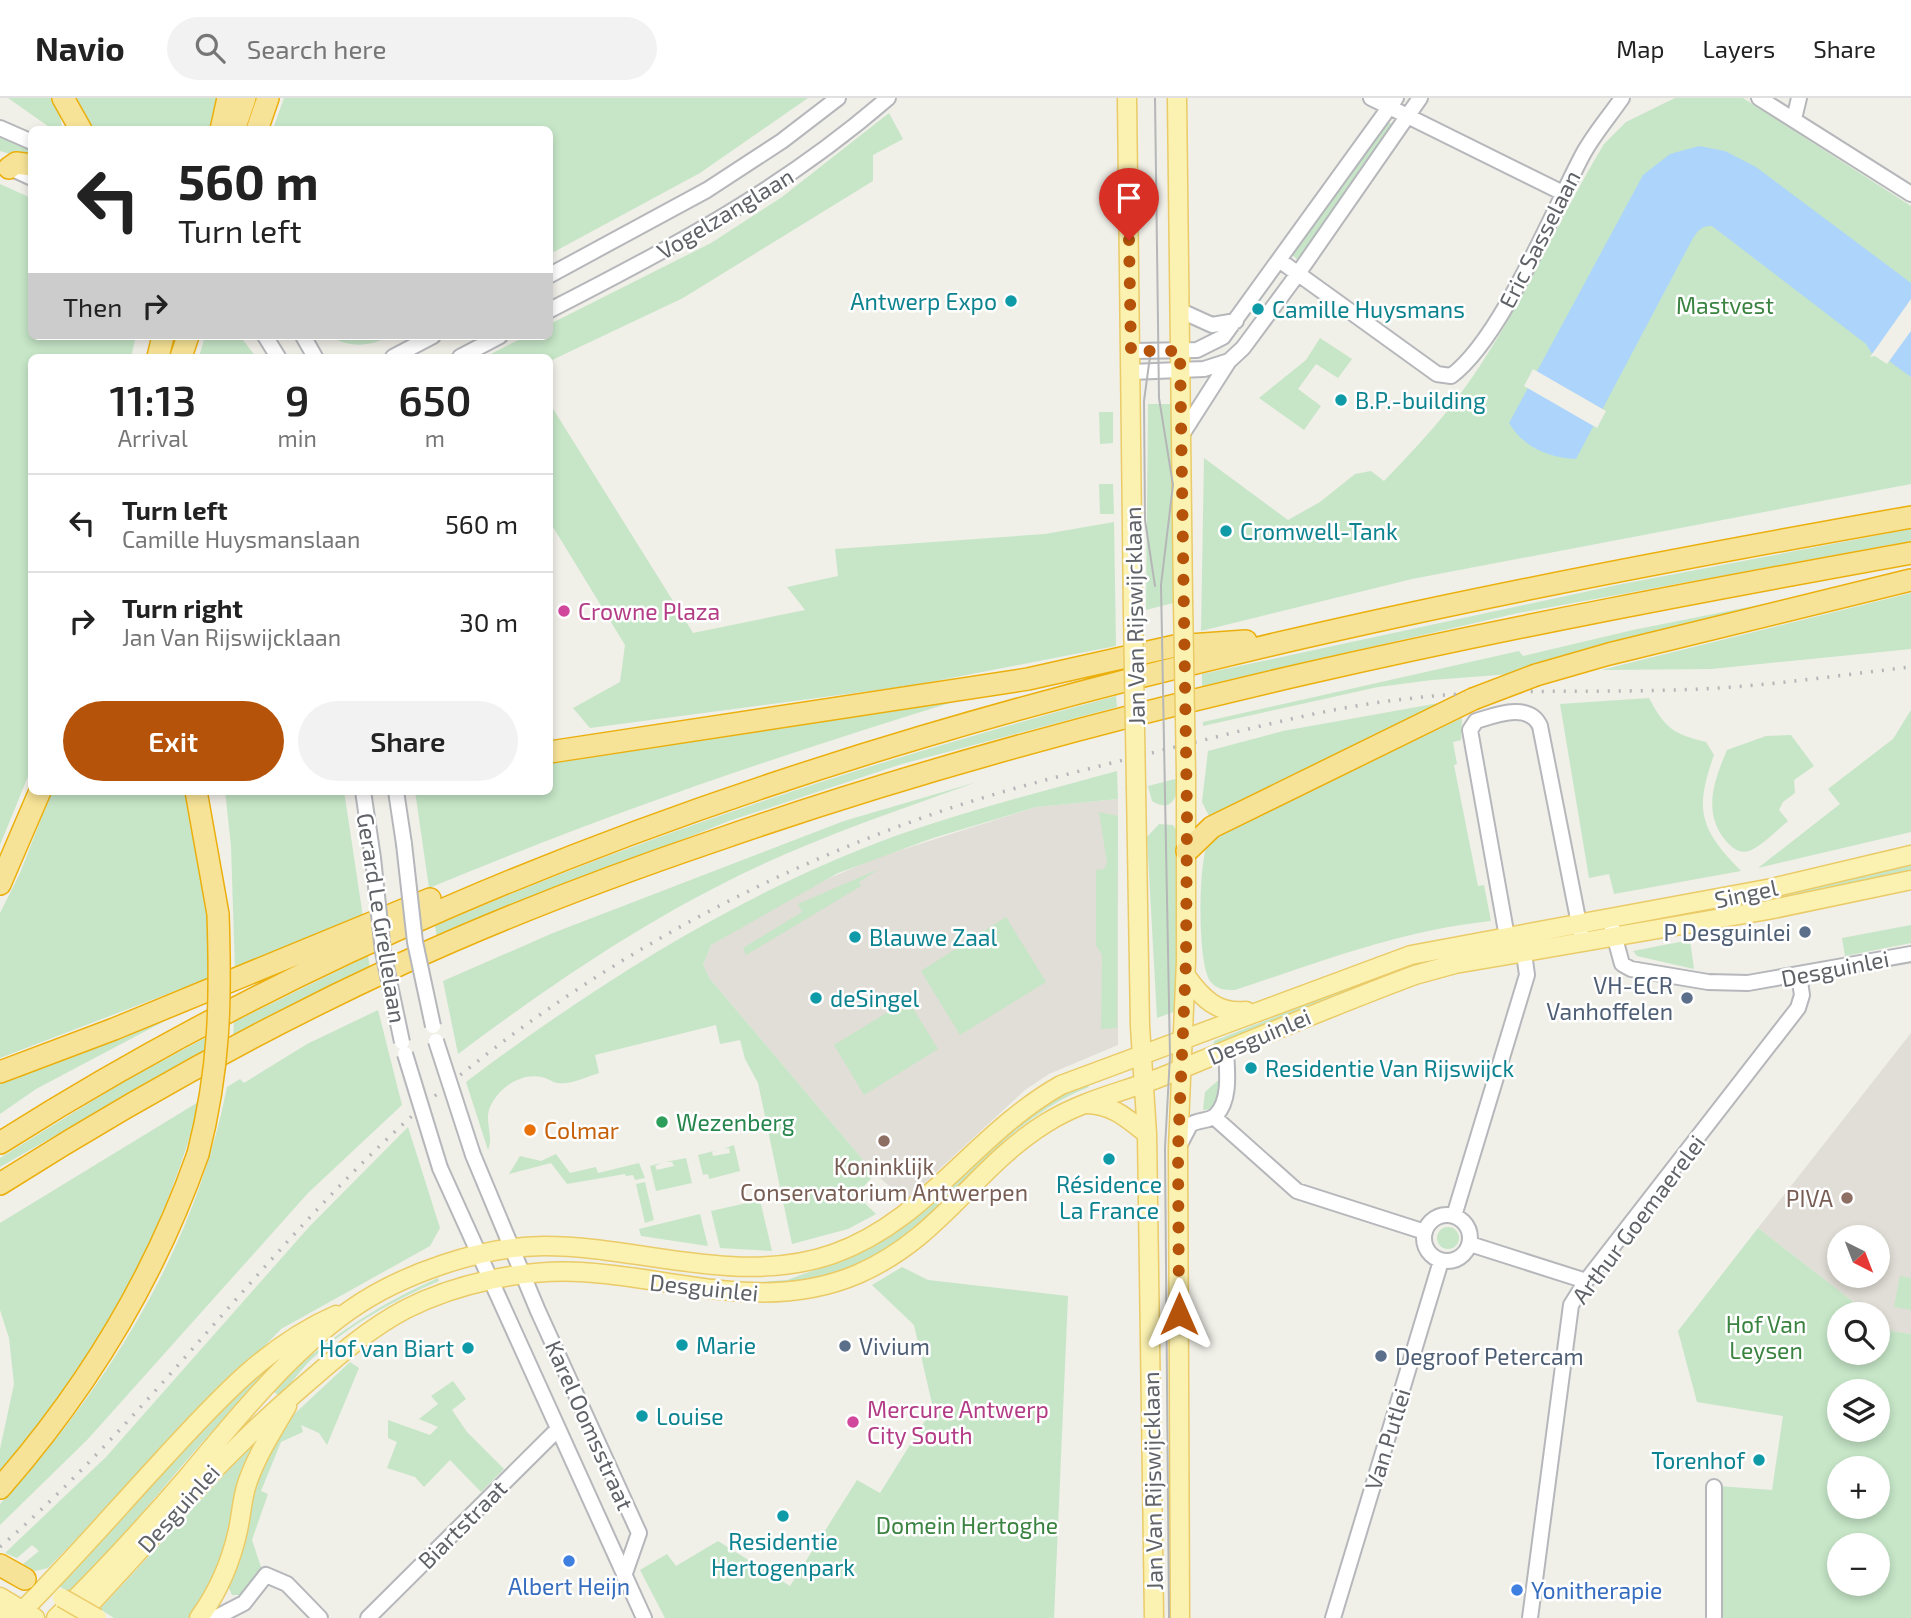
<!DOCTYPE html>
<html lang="en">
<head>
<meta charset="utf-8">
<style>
  :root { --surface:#fff; --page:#f2f2f2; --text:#222; --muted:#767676; --line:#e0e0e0; --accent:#b45309 }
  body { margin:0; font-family:"Exo 2",sans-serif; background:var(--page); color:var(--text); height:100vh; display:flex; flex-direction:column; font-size:26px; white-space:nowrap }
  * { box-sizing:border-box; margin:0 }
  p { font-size:23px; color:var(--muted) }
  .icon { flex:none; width:38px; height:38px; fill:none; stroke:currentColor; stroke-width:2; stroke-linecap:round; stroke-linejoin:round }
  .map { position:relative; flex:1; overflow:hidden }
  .details { position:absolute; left:28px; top:256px; width:525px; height:441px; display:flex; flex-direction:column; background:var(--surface); border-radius:10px; box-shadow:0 4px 10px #0003 }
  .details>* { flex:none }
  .top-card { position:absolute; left:28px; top:28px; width:525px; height:214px; border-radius:10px; box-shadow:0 4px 10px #0003; background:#fff; color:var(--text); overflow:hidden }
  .needle { width:46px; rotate:138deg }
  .buttons { position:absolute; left:1827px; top:1127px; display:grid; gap:14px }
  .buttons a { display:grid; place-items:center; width:63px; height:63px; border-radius:50%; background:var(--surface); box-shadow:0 4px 10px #0003; font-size:35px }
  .pin { position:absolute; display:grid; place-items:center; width:60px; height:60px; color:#fff; margin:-72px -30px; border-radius:50% 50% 50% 0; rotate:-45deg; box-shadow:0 0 7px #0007 }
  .pin .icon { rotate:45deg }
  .me { position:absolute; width:77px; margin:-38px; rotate:0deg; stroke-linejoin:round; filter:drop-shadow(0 0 5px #0008) }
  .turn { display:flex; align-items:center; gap:24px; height:147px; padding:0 35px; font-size:32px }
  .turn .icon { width:91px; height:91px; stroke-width:2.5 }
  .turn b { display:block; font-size:49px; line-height:60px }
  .then { display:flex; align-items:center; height:66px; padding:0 35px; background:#0003; gap:14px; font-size:26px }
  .eta { display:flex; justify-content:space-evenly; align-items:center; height:119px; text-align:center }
  .eta b { font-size:42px; font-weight:600; line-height:49px }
  .action { display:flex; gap:14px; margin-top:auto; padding:14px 35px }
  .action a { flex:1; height:80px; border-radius:42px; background:var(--accent); color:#fff; font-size:28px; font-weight:600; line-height:80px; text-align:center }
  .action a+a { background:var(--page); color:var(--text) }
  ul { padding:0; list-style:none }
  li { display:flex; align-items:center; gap:21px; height:98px; padding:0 35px; border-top:2px solid var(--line) }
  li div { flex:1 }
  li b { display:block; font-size:26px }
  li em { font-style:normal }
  header { display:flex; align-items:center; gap:42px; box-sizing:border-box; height:98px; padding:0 35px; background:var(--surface); border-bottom:2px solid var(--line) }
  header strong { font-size:33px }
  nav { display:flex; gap:38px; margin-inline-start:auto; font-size:24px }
  .search { width:490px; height:63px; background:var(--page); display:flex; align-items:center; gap:18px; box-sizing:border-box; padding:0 24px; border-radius:38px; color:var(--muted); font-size:26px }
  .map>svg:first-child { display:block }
</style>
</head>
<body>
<header>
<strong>Navio</strong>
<div class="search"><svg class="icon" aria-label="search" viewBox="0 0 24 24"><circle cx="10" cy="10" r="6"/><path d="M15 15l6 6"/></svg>Search here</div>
<nav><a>Map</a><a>Layers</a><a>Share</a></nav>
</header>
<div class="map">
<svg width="1911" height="1520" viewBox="0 0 1911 1520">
  <rect width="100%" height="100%" fill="#f0efe8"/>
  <path fill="#e0ded6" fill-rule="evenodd" d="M1118,701V947L1049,976L1025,992L906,1102L875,1076L710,881L703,867L711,847L802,792L876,760L1036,709Z
    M1911,935V1236L1891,1233L1878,1223V1216H1869L1758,1130ZM1839,1139H1878V1178H1839Z"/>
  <path fill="#c6e6c7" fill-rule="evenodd" d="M8,0H58L62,31H52Z
    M70,0H217L209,32L89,31Z
    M284,0H808L700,75L550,156V32L273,31Z
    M1675,0H1743L1911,108V386L1412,481L1201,533L1204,360L1288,422L1320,404L1355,376L1371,373L1384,383C1408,358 1431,334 1452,307C1514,227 1552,132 1604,46L1626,24Z
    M889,15L903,41L873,57V83L683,200L550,263V259H485L526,238H550V226L711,145L782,99Z
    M1385,22L1393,27L1298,162L1291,156Z
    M0,37L31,51V62L0,53Z
    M0,86L31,100L32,238H136L131,259H32L31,671L0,747Z
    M205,238H240L256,259H199Z
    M329,238H390C369,249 350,250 329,238Z
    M1320,240L1352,261L1338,280L1316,266L1298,291L1321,308L1304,332L1259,300L1306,262Z
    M550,306L693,535L805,512L787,489L838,478L835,451L1045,436L1114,424L1116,548L915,587L590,630L573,610L620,584L625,547L550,424Z
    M1148,306H1175L1177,504L1146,512Z
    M1099,314H1113V345L1100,346Z
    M1099,386H1113L1114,416H1100Z
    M1911,431V443L1518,515L1202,588V576L1617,487Z
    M1819,495L1511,576L1432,582L1378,589L1203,628V624L1519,553L1523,558L1633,532Z
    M1911,495V551L1711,571L1601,572Z
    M1116,598L1117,609L902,666L729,723L437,839L435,828C656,732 884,660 1116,598Z
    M1649,600C1665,630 1673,636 1706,644L1714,657C1694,713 1700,731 1741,773L1614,796L1609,776L1589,780L1560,606Z
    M963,601C782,656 604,717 429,790L415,693H550V665Z
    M1439,605L1266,696L1209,718L1202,704L1208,653L1283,633Z
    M1911,612V734L1758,770L1840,706L1828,691L1893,641Z
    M1462,620L1461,642L1453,644L1457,666L1454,667L1478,788L1484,787L1491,823C1402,832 1320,864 1235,892C1225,892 1217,892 1210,883C1197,863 1198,762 1209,741Z
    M1791,637L1814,668L1794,682L1795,695L1783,704L1779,712L1788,723C1777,732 1762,748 1749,753C1740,756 1732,750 1726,743C1702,714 1714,683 1727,652L1766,638Z
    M1117,673L1118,701L1036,709L933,740L838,775L711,847L703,867L710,881L875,1076L856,1097L876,1116L848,1131L792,1146L758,985L745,961L740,942L720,946L716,927L595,957L599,975C586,979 571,987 557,985C552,984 547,980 542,979C519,975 499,990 490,1009C484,1023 494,1039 488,1052L466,984C599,884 741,794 898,737C970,712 1044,693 1117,673Z
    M1179,680C1178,697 1173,716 1152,703L1148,688Z
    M977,684C904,710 830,735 759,768C651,818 553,885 458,956L443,883L553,835L844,723Z
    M52,693H185L207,803L209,880L0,960V815L20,775Z
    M225,693H344L363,819L235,872L231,748Z
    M1099,714L1118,718L1117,930L1101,931L1102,857L1096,847V772L1104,771L1107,765Z
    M1159,726L1173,727L1180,737L1179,912L1157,920L1147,739Z
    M1911,764V774L1785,803L1641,828L1770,802Z
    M879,771L859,784L861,788L746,857L743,850L802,814L798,806Z
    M1006,819L1046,884L960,937L921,873Z
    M1911,827V845L1845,858L1842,840Z
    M1690,842L1694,871L1637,858L1633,853Z
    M368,858L370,870L233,939L234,924Z
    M1437,858L1406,873L1213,951L1214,943L1415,863Z
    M908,902L938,951L864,997L834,947Z
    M378,912L402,1007L308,1095L88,1341L0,1427V1406C110,1286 195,1150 227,989L240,981L244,985L307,946Z
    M176,917L36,991L0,1016V981Z
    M207,939V951L0,1069V1060L128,981Z
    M1223,978L1216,1010L1203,1012L1205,994Z
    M1087,984L1089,989C1018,1017 975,1073 921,1125C824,1220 678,1180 559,1166V1163L596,1165L745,1185L787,1182L853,1158L894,1134L1006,1033L1050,1002Z
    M200,1003C162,1146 95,1261 0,1374V1351L14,1286L9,1240L0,1212V1125Z
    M408,1029L440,1130L430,1148L281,1231L48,1470L35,1473L23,1466L39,1453L32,1447L17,1460L5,1455L106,1359L309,1129Z
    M734,1047L740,1073L709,1081L708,1076L703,1077L698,1057L718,1052L712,1054L713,1058L730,1055L729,1050L723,1051Z
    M556,1056L570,1075L596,1069L598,1075L639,1065L645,1080L635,1082L633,1077L626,1078L625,1076L567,1086L551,1065L509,1076L520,1058L541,1063Z
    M686,1060L692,1085L656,1093L650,1068L661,1065L655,1068L657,1072L674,1068L672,1064H666Z
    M645,1084L654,1122L645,1125L636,1086Z
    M760,1102L772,1153L720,1150L711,1113Z
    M700,1116L708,1148L641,1138L639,1131Z
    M1437 1140a11 11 0 1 1 22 0a11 11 0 1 1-22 0Z
    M1758,1130L1869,1216H1839V1255H1878V1223L1891,1233L1911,1236V1520H1719L1718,1388L1772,1392L1783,1318L1697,1304L1678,1233ZM1839,1293H1878V1332H1839ZM1839,1370H1878V1409H1839ZM1839,1447H1878V1486H1839Z
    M902,1169L928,1182L1068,1198L1054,1520H665L640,1472L667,1456L676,1468L718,1443L790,1488L857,1382L880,1395L933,1310L914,1227L872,1187Z
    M1900,1178L1911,1180V1212L1894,1209Z
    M438,1180L439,1183C394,1202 351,1226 315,1258C301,1270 292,1286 279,1298L271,1291C326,1243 370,1210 438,1180Z
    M350,1264L359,1270L327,1347L319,1335L301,1327L303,1334L281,1344L261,1393L268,1396L252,1442L262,1472L243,1492L242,1497H232L228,1488L256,1380L289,1321Z
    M263,1272L266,1274V1279C193,1345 139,1427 69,1494L55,1486L180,1350Z
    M453,1283L466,1301L452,1312L467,1334L504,1371L481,1394L450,1362L424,1389L415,1379L387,1370L397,1344L388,1340V1322L430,1337L438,1329L419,1321L438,1306L431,1298Z
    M258,1340L226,1452L214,1483L191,1520H114L100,1511Z"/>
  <path fill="#add5fb" d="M1699,48L1725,53L1756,69L1911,185V279L1875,253L1872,256L1866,246L1712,128C1701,127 1697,134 1692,142L1576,361C1549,360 1523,349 1509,325L1643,77L1670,56Z"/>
  <path fill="#f0efe8" d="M1911,201V233L1887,266L1875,258L1870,259Z
    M1533,271L1606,313L1597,330L1524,288Z"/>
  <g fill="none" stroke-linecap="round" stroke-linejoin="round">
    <defs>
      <path id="minor" d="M1371,0L1563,95
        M1759,0L1911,96
        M1794,21L1799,0
        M0,30L32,44
        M8,69L32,80
        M1279,162L1437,276L1451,278C1501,241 1551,117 1582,58C1593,37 1609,19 1622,0
        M550,177L707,92L782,43L838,0
        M550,212C673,149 782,92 888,0
        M1179,212L1212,227L1236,223
        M265,238L278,259
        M303,238L315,259
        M1131,253L1197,252L1223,239L1396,0
        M393,259L433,238
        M460,259L500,238
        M1131,274L1204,271L1229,263
        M1181,338L1229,263L1243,250L1297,177L1420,0
        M363,693L373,760
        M396,693L404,746
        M1610,822L1622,866L1631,871L1708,884L1748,885L1911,856
        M1507,839L1470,632L1476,623C1496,617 1529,604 1540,628L1581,836
        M1214,1019L1297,1093L1425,1134
        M1180,1046L1190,1027C1198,1021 1209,1024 1216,1017C1231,1002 1227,972 1226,953
        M473,1057L538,1213L639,1435L624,1478
        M440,1070L644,1520
        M1424 1140a23 23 0 1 1 46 0a23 23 0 1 1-46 0Z
        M1454,1118L1527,877L1524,855
        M1470,1146L1586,1183
        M1714,1389V1520
        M215,1520L244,1505L266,1477L287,1486L320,1520
        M368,1520L557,1332
        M1333,1520L1441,1163
        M1530,1520L1571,1207L1586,1183L1798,910L1802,897L1799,877"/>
      <path id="major" d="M1127,0L1133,516
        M1177,0L1183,503
        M1136,690L1140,928L1147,1036L1154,1520
        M1186,878C1202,900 1217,916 1246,913
        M1086,1006C1112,1006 1128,1021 1147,1036
        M0,1499L35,1520
        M0,1518V1520
        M15,1520C67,1469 115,1413 165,1359C216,1304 265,1248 336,1217
        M56,1520C102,1475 147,1426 189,1377C236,1321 290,1254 350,1212C401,1176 482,1148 544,1148C640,1148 738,1189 833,1156C927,1123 974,1036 1061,987L1411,857L1772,790L1911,757
        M77,1520C149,1444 215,1364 294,1296C330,1265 364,1233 406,1211C457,1185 524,1171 581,1174C675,1179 765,1216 858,1176C941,1140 975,1069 1046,1025C1084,1001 1128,993 1169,976C1251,942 1332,908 1415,877L1455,866L1768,812L1911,782
        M199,1520C218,1494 231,1464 238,1432C241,1418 242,1403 246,1389C255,1360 272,1334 287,1308
        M1180,1520L1178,1051L1186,863V678"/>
      <path id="highway" d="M63,0L81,32
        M221,32L228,0
        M234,32L245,0
        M257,32L268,0
        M9,70L16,65L32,67
        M158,259L163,238
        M181,259L188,238
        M1536,577L1609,556L1911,482
        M550,654L1028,581L1175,548L1246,543
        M196,693L218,816
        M1187,753L1212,729L1473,601
        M0,786L40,693
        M0,974L114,931L430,801
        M0,1045C578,678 1246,537 1911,419
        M0,1086C129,1004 263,930 401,866C503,819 608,779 714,743C1103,607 1507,528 1911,455
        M0,1390C87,1291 154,1181 198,1056
        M0,1467L25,1481"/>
    </defs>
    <use href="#minor" stroke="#b5b7bb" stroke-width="18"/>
    <use href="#major" stroke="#eacb67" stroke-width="21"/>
    <use href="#highway" stroke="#ebaf0d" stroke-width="24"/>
    <use href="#minor" stroke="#fff" stroke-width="14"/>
    <use href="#major" stroke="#fbf2b2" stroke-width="18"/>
    <use href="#highway" stroke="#f7e397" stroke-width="21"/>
    <path stroke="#b5b6b7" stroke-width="2" d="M1155,0L1159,300L1173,387L1161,487L1170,958L1165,1050L1169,1520
      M1151,251L1144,303L1145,422L1155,488"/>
    <path stroke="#b5b6b7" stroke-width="3.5" stroke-dasharray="2 9" stroke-linecap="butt" d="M0,1449C159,1311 276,1133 436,997C583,873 752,779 933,716C1010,689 1089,671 1167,651C1246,632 1324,610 1405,601C1493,590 1581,595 1669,592C1750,591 1831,578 1911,569"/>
    <defs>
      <path id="minor-bridge" d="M404,746L415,844L433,928
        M373,760L383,854L402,944
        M436,943L473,1057
        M405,956L440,1070"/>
      <path id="major-bridge" d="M1183,503L1186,678
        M1133,516L1136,690
        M62,1500L97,1520"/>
      <path id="highway-bridge" d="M1473,601L1536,577
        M198,1056C220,970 221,903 218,816"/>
    </defs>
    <use href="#minor-bridge" stroke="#b5b7bb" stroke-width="18" stroke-linecap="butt"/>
    <use href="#major-bridge" stroke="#eacb67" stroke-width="21" stroke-linecap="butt"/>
    <use href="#highway-bridge" stroke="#ebaf0d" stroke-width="24" stroke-linecap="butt"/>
    <use href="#minor-bridge" stroke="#fff" stroke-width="14"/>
    <use href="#major-bridge" stroke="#fbf2b2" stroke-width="18"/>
    <use href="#highway-bridge" stroke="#f7e397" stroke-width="21"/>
  </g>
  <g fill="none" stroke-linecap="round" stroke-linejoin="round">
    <path stroke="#b45309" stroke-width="12" stroke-dasharray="0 21.6" d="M1129,142L1131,253H1180L1187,718L1186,863L1178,1051L1179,1216"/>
  </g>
  <g fill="#0f9aa8" stroke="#fff" stroke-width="2.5">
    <circle cx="1011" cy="203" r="7"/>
    <circle cx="1258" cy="211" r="7"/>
    <circle cx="1341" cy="302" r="7"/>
    <circle cx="1226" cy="433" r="7"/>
    <circle cx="855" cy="839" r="7"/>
    <circle cx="816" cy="900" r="7"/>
    <circle cx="1251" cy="970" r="7"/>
    <circle cx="1109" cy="1061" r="7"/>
    <circle cx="682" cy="1247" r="7"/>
    <circle cx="468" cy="1250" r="7"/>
    <circle cx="642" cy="1318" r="7"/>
    <circle cx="1759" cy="1362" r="7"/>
    <circle cx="783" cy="1418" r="7"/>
  </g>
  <g fill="#d1479c" stroke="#fff" stroke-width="2.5">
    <circle cx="564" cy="513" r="7"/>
    <circle cx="853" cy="1324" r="7"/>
  </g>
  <g fill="#5c6f8a" stroke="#fff" stroke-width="2.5">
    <circle cx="1805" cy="834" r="7"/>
    <circle cx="1687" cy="900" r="7"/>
    <circle cx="845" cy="1248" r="7"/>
    <circle cx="1381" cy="1258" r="7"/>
  </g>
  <circle fill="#2e9e5b" stroke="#fff" stroke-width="2.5" cx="662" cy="1024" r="7"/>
  <circle fill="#e8710a" stroke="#fff" stroke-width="2.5" cx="530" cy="1032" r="7"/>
  <g fill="#8d6e63" stroke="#fff" stroke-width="2.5">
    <circle cx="884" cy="1043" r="7"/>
    <circle cx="1847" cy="1100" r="7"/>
  </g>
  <g fill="#3f7fe0" stroke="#fff" stroke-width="2.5">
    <circle cx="569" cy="1463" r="7"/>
    <circle cx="1517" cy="1492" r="7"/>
  </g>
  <g text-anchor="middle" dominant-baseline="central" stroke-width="5" stroke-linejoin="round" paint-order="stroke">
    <g font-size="23" fill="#5f6267" stroke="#fff">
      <text transform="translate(725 115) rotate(-31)">Vogelzanglaan</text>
      <text transform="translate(1539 141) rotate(-63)">Eric Sasselaan</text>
      <text transform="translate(1134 518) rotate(-91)">Jan Van Rijswijcklaan</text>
      <text transform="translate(1746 795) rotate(-12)">Singel</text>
      <text transform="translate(382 820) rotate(81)">Gerard Le Grellelaan</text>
      <text transform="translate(1835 870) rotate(-11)">Desguinlei</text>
      <text transform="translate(1259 938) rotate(-23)">Desguinlei</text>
      <text transform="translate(1638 1121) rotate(-53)">Arthur Goemaerelei</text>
      <text transform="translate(704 1189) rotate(6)">Desguinlei</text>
      <text transform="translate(590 1327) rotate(66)">Karel Oomsstraat</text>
      <text transform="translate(1387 1341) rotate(-73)">Van Putlei</text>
      <text transform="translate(1152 1383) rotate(-91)">Jan Van Rijswijcklaan</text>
      <text transform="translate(178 1410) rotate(-48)">Desguinlei</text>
      <text transform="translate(462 1426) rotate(-45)">Biartstraat</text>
    </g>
    <g font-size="23" fill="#0d838f" stroke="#fff" text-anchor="start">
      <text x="997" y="203" text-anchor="end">Antwerp Expo</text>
      <text x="1272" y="211">Camille Huysmans</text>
      <text x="1355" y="302">B.P.-building</text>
      <text x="1240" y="433">Cromwell-Tank</text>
      <text x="869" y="839">Blauwe Zaal</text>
      <text x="830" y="900">deSingel</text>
      <text x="1265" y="970">Residentie Van Rijswijck</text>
      <text x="1109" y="1086" text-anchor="middle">Résidence<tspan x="1109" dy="26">La France</tspan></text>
      <text x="696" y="1247">Marie</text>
      <text x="454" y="1250" text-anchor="end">Hof van Biart</text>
      <text x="656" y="1318">Louise</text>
      <text x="1745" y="1362" text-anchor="end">Torenhof</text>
      <text x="783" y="1443" text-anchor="middle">Residentie<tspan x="783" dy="26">Hertogenpark</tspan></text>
    </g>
    <g font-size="23" fill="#3a8340" stroke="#fff">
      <text x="1725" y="207">Mastvest</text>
      <text x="1766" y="1226">Hof Van<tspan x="1766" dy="26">Leysen</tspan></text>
      <text x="967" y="1427">Domein Hertoghe</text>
    </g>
    <g font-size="23" fill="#b23c85" stroke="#fff" text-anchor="start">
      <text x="578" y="513">Crowne Plaza</text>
      <text x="867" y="1311">Mercure Antwerp<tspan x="867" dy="26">City South</tspan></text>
    </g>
    <g font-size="23" fill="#4e5e75" stroke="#fff" text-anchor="end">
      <text x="1791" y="834">P Desguinlei</text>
      <text x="1673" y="887">VH-ECR<tspan x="1673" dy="26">Vanhoffelen</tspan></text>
      <text x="859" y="1248" text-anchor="start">Vivium</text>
      <text x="1395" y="1258" text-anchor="start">Degroof Petercam</text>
    </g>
    <g font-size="23" fill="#27864d" stroke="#fff" text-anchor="start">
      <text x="676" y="1024">Wezenberg</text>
    </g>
    <g font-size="23" fill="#c56008" stroke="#fff" text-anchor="start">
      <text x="544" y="1032">Colmar</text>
    </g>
    <g font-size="23" fill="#785e54" stroke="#fff">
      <text x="884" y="1068">Koninklijk<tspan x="884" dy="26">Conservatorium Antwerpen</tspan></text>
      <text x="1833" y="1100" text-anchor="end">PIVA</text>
    </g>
    <g font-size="23" fill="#366cbe" stroke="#fff">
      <text x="569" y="1488">Albert Heijn</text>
      <text x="1531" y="1492" text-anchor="start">Yonitherapie</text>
    </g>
  </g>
</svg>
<div class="buttons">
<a><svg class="needle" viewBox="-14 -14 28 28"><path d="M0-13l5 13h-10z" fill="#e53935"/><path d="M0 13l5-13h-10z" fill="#767676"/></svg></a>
<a><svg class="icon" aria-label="search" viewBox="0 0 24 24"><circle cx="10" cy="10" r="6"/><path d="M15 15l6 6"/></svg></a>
<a><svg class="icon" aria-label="layers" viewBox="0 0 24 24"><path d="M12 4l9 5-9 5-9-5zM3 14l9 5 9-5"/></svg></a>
<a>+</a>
<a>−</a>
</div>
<div class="pin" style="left:1129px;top:142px;background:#d93025"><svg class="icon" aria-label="arrive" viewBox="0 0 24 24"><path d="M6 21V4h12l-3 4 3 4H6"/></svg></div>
<svg class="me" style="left:1179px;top:1216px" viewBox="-20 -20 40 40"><path d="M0-17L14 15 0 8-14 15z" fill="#b45309" stroke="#fff" stroke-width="4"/></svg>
<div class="top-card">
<div class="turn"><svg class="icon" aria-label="left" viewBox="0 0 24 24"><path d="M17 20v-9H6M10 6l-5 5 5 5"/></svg><div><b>560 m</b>Turn left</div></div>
<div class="then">Then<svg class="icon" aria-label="right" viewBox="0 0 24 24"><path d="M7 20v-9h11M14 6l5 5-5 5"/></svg></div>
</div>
<section class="details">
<div class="eta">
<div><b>11:13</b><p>Arrival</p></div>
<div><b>9</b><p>min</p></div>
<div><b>650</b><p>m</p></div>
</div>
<ul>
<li><svg class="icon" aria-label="left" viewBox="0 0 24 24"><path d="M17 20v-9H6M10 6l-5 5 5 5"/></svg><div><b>Turn left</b><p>Camille Huysmanslaan</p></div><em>560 m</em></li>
<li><svg class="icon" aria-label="right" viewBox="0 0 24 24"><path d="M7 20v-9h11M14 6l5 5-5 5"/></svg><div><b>Turn right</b><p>Jan Van Rijswijcklaan</p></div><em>30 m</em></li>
</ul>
<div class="action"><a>Exit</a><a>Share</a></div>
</section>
</div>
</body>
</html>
